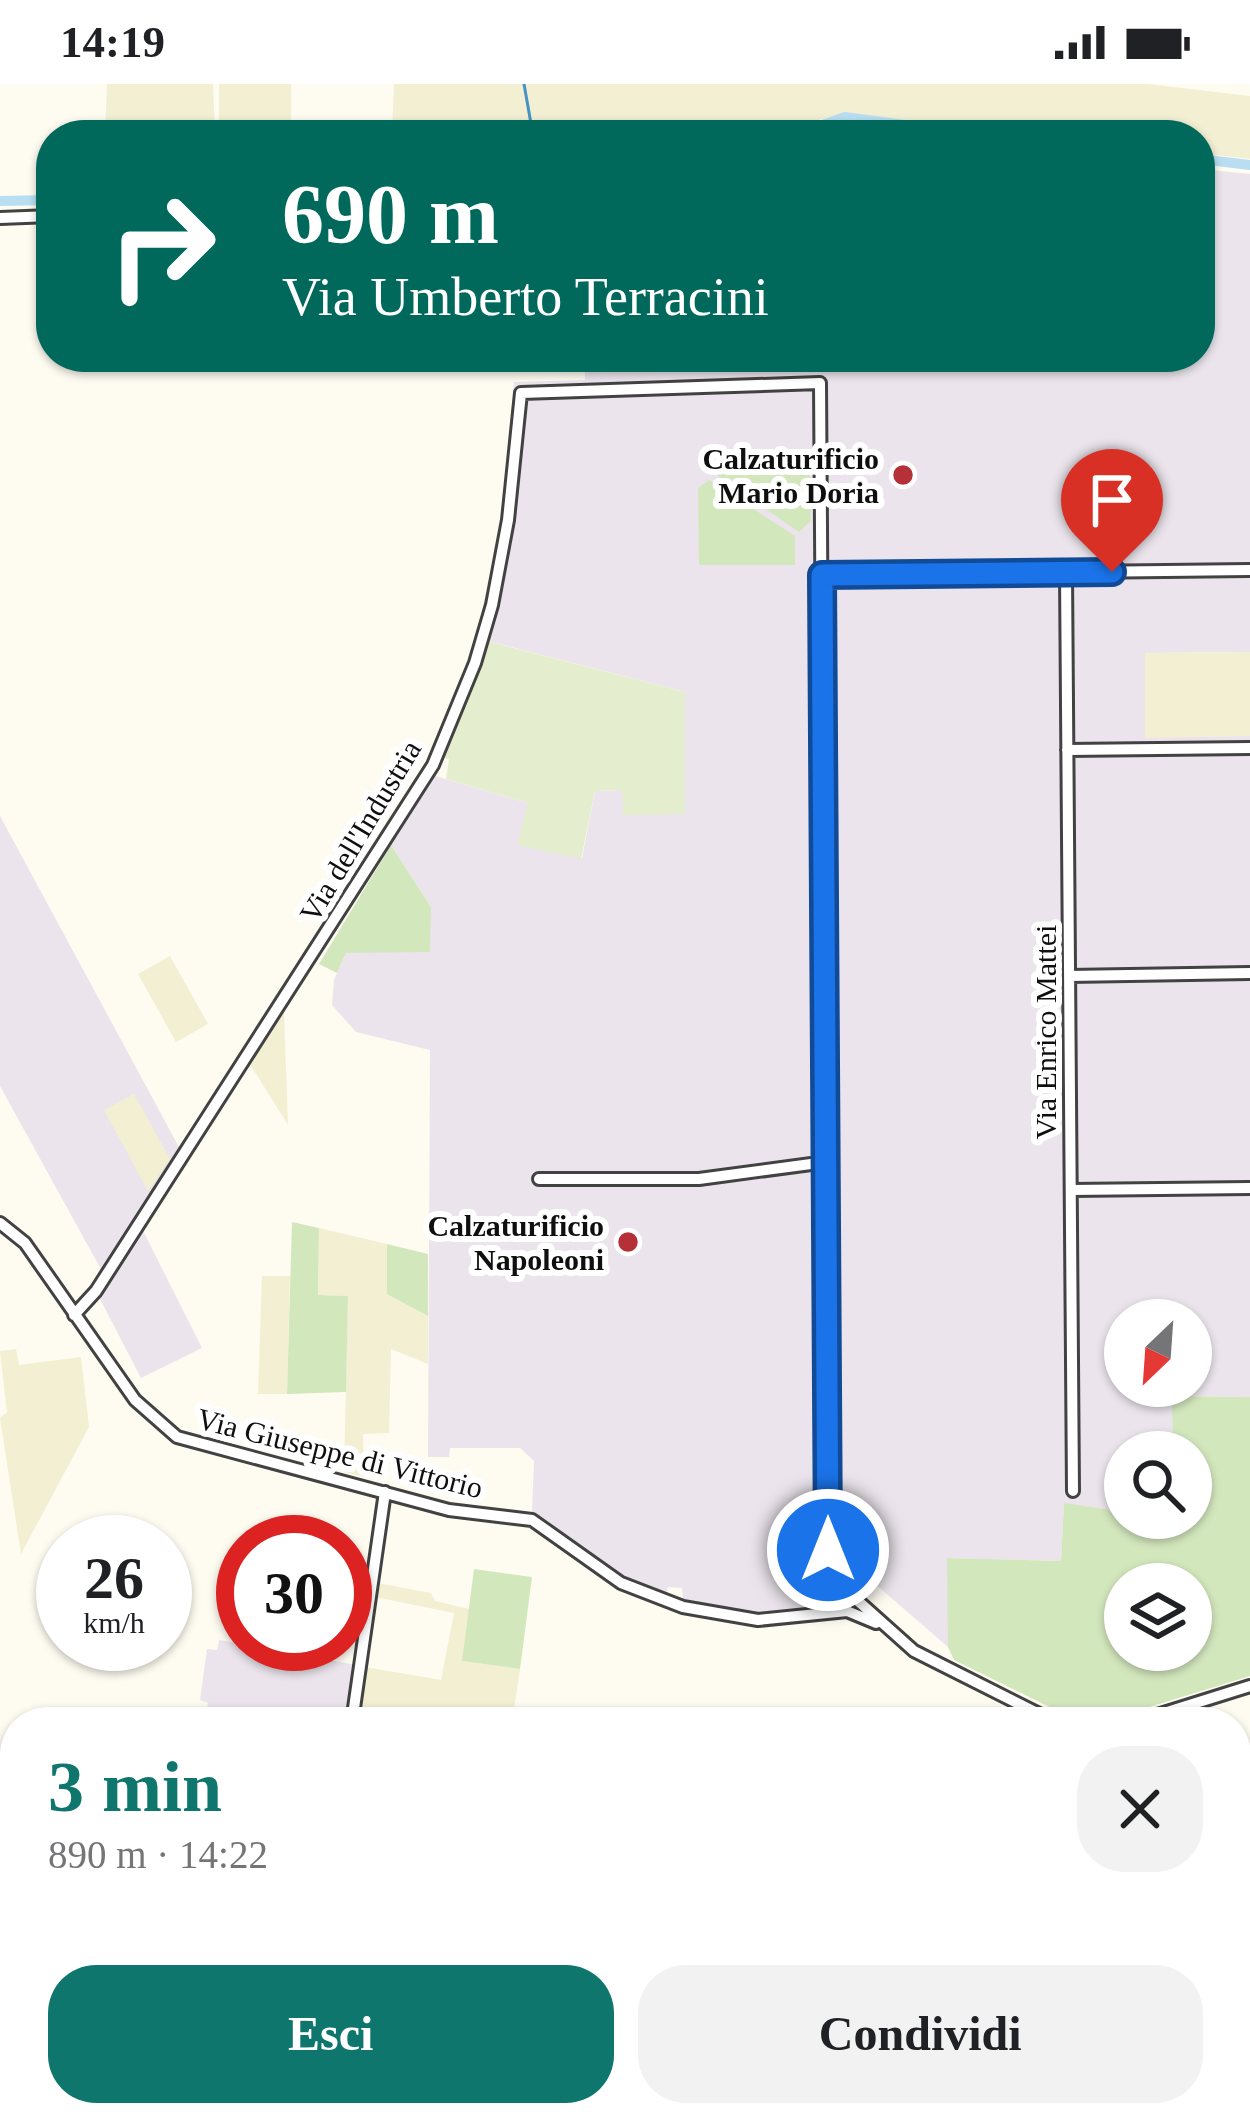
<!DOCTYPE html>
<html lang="it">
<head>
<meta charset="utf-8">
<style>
  :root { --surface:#fff; --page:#f2f2f2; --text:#202124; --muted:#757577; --accent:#0f766e }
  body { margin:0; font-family:"Times New Roman",serif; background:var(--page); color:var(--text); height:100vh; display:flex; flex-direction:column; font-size:45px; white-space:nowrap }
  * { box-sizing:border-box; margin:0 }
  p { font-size:39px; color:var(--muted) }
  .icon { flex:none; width:66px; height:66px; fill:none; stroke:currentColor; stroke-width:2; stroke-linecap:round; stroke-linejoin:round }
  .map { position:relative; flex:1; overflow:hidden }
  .drawer { position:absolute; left:0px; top:1623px; width:1251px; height:420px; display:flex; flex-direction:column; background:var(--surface); border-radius:48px 48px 0 0; box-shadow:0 3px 9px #0004 }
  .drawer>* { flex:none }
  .guide { position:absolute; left:36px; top:36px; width:1179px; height:252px; border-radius:48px; box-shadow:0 3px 9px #0004; background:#00695c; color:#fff; overflow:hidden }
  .needle { width:78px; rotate:205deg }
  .controls { position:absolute; left:1104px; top:1215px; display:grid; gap:24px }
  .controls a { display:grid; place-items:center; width:108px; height:108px; border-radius:50%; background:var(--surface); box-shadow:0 3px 9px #0004; font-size:60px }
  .speed { position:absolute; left:36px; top:1431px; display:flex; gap:24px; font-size:60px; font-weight:700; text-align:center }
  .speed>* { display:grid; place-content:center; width:156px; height:156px; border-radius:50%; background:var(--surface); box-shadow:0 3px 9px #0004; line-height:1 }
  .speed small { font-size:30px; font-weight:400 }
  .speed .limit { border:18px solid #d22; background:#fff; color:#111 }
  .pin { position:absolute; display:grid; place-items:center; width:102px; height:102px; color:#fff; margin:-123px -51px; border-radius:50% 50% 50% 0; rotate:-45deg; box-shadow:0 0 12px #0007 }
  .pin .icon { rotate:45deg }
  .me { position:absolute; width:132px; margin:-66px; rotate:0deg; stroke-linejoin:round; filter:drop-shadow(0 0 9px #0008) }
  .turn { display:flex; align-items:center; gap:42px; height:252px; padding:0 48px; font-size:54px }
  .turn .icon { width:156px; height:156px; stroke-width:2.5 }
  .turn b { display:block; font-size:84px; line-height:102px }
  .round { display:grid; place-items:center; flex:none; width:126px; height:126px; border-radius:48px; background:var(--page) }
  .overview { display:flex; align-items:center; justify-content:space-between; height:204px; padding:0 48px }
  h1 { font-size:72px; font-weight:600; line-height:90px; color:var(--accent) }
  .cta { display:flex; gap:24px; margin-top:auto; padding:24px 48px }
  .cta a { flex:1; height:138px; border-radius:48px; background:var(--accent); color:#fff; font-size:48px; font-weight:600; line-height:138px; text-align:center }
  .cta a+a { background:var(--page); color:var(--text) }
  .status { display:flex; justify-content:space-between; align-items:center; height:84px; padding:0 60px; background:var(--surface); direction:ltr }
  .status svg { height:33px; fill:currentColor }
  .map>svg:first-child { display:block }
</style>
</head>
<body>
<div class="status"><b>14:19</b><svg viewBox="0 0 49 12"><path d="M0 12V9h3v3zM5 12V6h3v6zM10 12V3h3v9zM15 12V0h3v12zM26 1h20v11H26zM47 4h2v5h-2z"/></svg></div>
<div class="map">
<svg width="1250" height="2043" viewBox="0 0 1250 2043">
  <rect width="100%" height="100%" fill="#fefbf1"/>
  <path fill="#ebe4ec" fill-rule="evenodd" d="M1200,85L1250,90V568L1145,569L1146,653L1250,652V1313L1173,1312V1368H1125V1428L1064,1420L1061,1477L948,1474V1563L837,1467H817L818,1517L797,1530H756L683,1517L682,1504L668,1503L666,1513L628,1495L532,1428L534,1377L520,1364H450L449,1373H428L430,966L356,948L332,921L334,896L346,869L431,823L391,761L432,691L528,719L582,774L595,707L622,706L685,608L476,554L502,437L514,298L585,296V273H1200ZM1125,1236H1191V1302H1125Z
    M0,732L180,1065L135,1131L202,1264L141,1294L99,1213L108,1198L0,1002Z
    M219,1556L357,1581L348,1638H205L208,1619L200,1616L207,1565L217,1566Z
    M0,1789L15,1792V1893L0,1924Z
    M21,2028H125L118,2043H31L16,2041Z"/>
  <path fill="#f3efd3" d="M107,0H213L215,51H105Z
    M219,0H291V51H219Z
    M394,0H1147L1250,12V75L1200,69V51H1042L846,29L758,51H392Z
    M1250,568V652L1145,654V569Z
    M170,872L208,940L176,958L138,890Z
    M284,928L288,1041L250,980Z
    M134,1010L170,1075L148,1107L104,1026Z
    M319,1144L387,1160V1209L428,1232V1280L391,1265L389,1349L363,1350L364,1393L344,1388L348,1212L318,1211Z
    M262,1192H290L287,1310H258Z
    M16,1265L19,1281L81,1273L89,1343L21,1470L0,1334L7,1328L0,1267Z
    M377,1499L431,1509L435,1517L469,1525L463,1577L520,1585L512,1638H357L365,1583L441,1596L454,1529L375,1513Z
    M15,1893V2028H21L16,2041L0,2038V1924Z
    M1236,1921L1250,1923L1243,1992L1250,1993V2043H1155L1157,2028H1236Z
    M801,2028H1039L1036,2043H863Z"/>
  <path fill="#d3e7bd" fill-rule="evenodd" d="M810,371L811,437L799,448L711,387V372Z
    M709,396L795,452V481H699L698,404Z
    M391,761L431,823L430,868L346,869L337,889L319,880Z
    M292,1138L319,1144L318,1211L348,1212L346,1308L287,1310Z
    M387,1160L428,1170V1232L387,1210Z
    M1172,1312L1250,1313V1592L1107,1636L1072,1634L954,1576L948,1563L947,1474L1061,1477L1064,1419L1125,1428V1434H1191V1368H1173ZM1125,1500H1191V1566H1125Z
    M474,1485L532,1493L520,1585L462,1577Z"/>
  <path fill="#e4eece" d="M487,557L685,608V730L623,731L622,706L595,707L581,775L517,761L528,719L446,695L449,675L442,673Z"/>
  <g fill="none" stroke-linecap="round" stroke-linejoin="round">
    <path stroke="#4593c4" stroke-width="3" d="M524,0L533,51"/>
    <path stroke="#b9def2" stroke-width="10" d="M794,51L845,33L982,51
      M1200,75L1250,81
      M0,117L51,116"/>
    <defs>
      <path id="street" d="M0,134L51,132
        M1066,489L1073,1407
        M822,491L1250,486
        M1067,666L1250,664
        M1069,892L1250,889
        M539,1095H699L826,1078
        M1071,1106L1250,1104
        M0,1139L25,1159L135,1316L177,1353L449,1426L532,1436L621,1499L683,1523L758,1536L847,1527L876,1539
        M74,1231L96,1207L433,681L475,579L492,521L508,436L521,309L820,299L828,1466L837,1505
        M837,1505L848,1508L914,1567L1055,1638
        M352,1638L385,1408
        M1135,1638L1250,1602
        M0,1747L15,1750
        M230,2043L237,2028
        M538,2043L541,2028"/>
    </defs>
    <use href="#street" stroke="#424242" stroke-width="16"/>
    <use href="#street" stroke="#fff" stroke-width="10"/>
    <path stroke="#b63038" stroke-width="3" d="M0,1681L15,1684
      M1236,1915L1250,1918"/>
  </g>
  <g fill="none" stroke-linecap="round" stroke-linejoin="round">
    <defs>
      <path id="route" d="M828,1466L822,491L1112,488"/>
    </defs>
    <use href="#route" stroke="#114b97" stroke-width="30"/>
    <use href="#route" stroke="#1a73e8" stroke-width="21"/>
  </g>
  <g fill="#b63038" stroke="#fff" stroke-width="4.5">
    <circle cx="903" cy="391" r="12"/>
    <circle cx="628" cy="1158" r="12"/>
  </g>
  <g text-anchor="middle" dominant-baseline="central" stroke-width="12" stroke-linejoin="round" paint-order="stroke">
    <g font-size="30" font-weight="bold" fill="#0f0f0f" stroke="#fff" text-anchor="end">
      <text x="879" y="374">Calzaturificio<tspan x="879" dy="34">Mario Doria</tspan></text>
      <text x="604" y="1141">Calzaturificio<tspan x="604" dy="34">Napoleoni</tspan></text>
    </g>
    <g font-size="30" fill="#0f0f0f" stroke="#fff">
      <text transform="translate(360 747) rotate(-59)">Via dell'Industria</text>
      <text transform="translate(1045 948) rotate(-90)">Via Enrico Mattei</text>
      <text transform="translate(340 1369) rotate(14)">Via Giuseppe di Vittorio</text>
    </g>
  </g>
</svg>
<div class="controls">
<a><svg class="needle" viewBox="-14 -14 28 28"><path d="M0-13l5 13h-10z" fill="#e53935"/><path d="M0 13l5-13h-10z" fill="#757577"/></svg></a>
<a><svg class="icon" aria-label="search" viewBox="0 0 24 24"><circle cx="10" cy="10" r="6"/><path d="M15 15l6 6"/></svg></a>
<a><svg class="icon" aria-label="layers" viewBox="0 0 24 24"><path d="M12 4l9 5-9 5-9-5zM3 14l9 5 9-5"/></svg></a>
</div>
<div class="speed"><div>26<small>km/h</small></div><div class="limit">30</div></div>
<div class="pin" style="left:1112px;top:488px;background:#d93025"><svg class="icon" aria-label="arrive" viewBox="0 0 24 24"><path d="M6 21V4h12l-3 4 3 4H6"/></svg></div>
<svg class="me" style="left:828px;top:1466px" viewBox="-20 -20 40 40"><circle r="17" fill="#1a73e8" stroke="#fff" stroke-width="3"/><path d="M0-11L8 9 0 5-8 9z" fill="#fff"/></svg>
<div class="guide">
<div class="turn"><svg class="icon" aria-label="right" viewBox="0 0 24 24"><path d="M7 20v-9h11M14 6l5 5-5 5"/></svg><div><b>690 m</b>Via Umberto Terracini</div></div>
</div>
<section class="drawer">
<div class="overview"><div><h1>3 min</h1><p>890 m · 14:22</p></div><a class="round"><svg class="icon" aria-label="close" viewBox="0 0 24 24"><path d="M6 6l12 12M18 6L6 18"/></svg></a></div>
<div class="cta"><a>Esci</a><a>Condividi</a></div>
</section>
</div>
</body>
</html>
